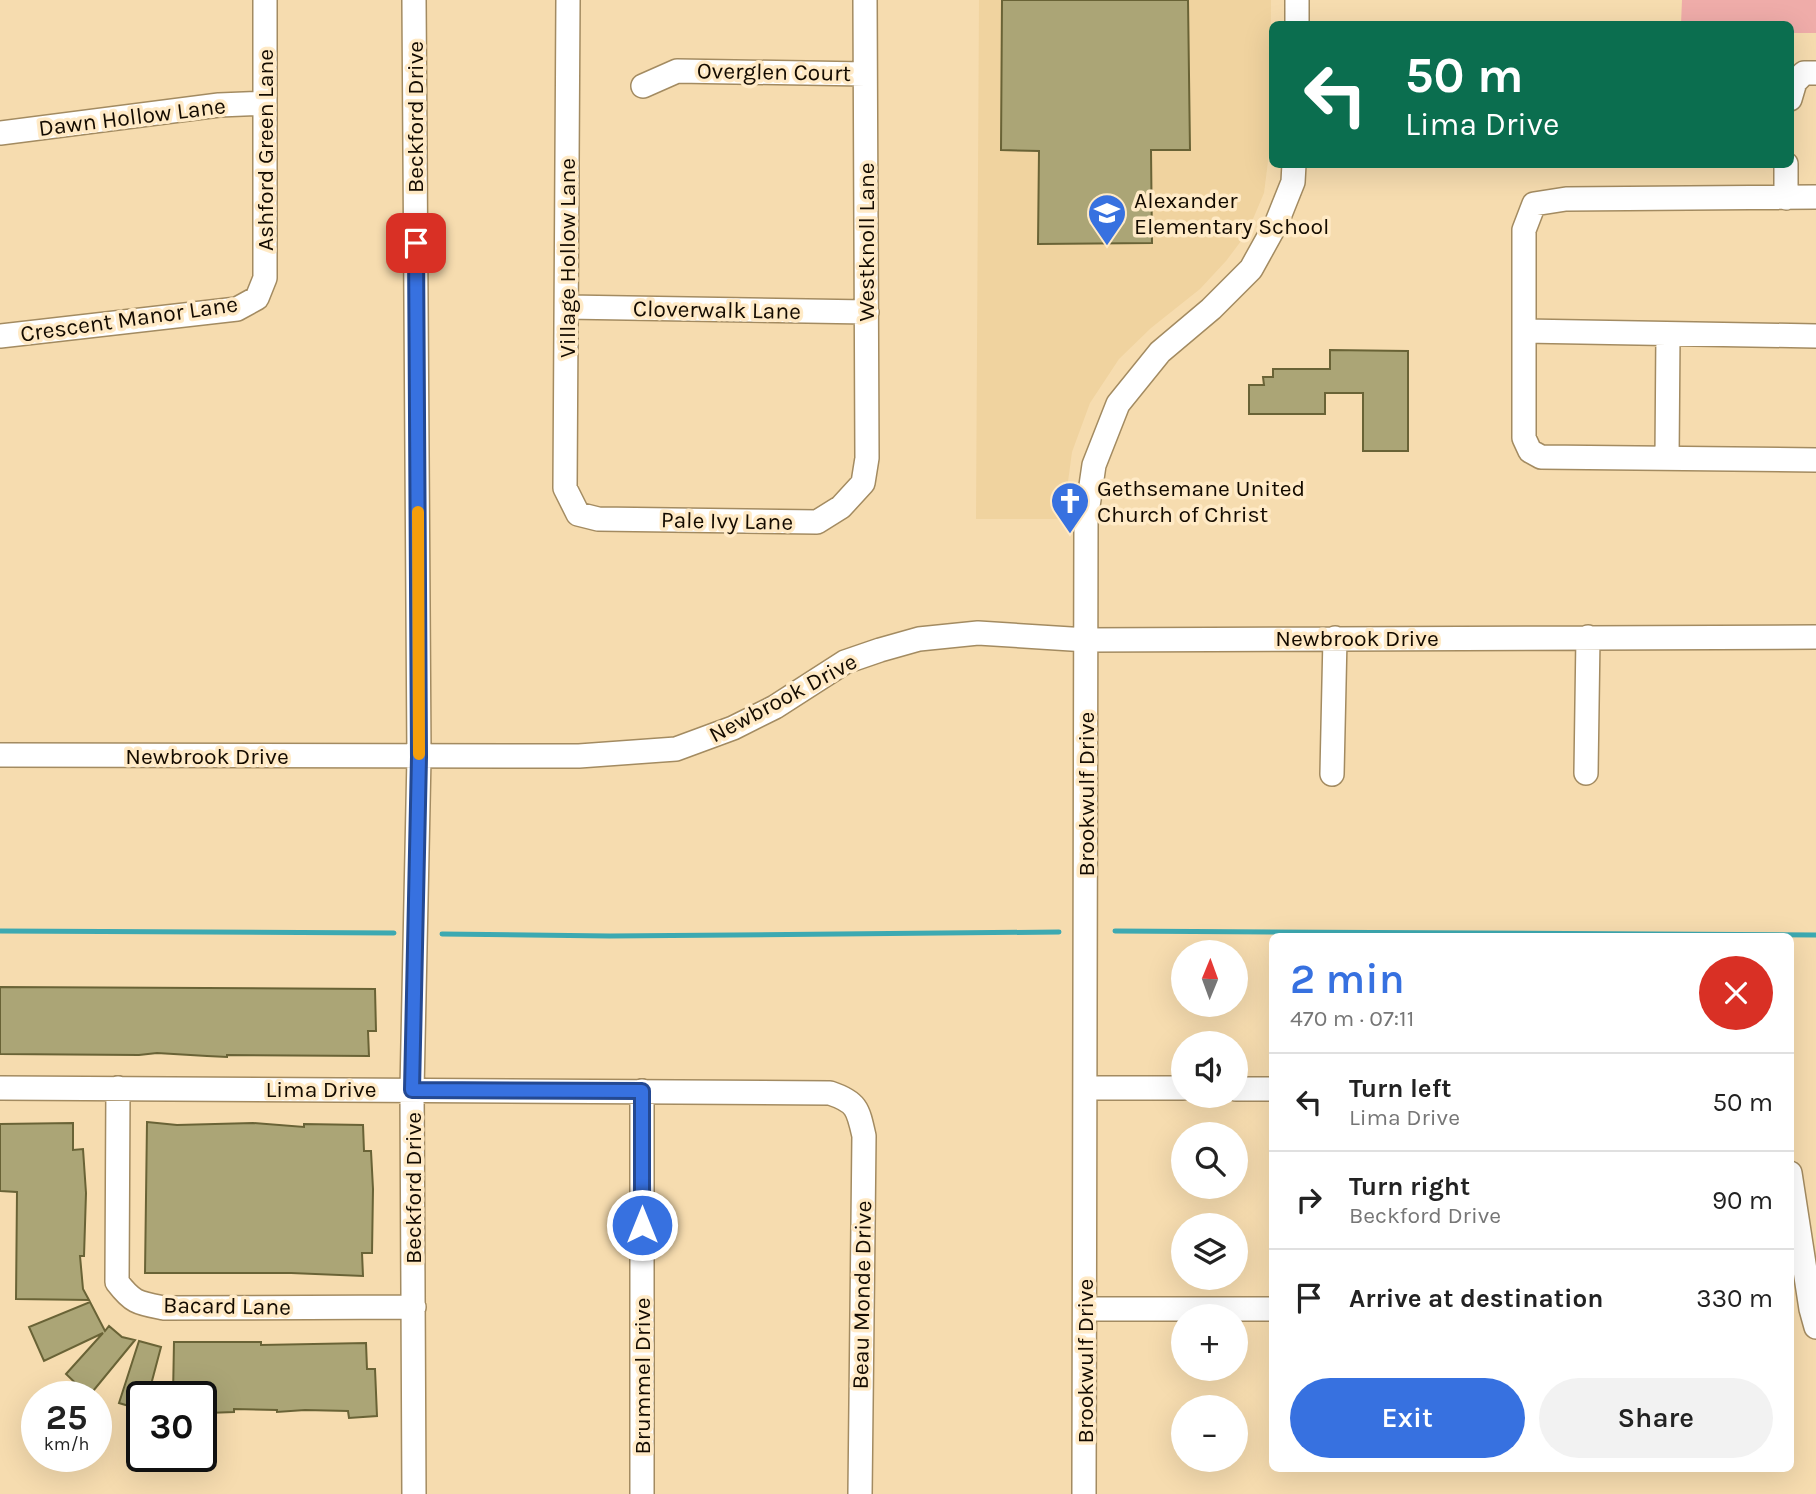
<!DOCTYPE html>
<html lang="en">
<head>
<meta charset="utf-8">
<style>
  :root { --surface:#fff; --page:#f2f2f2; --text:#222; --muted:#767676; --line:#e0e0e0; --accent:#3771e0 }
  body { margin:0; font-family:Karla,sans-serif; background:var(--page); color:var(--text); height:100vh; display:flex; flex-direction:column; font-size:26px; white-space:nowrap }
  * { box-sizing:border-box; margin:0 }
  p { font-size:23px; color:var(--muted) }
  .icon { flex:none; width:38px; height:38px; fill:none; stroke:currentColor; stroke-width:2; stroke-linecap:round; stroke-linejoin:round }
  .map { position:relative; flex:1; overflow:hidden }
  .panel { position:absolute; left:1269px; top:933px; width:525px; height:539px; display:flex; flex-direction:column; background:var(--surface); border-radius:10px; box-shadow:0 7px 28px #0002 }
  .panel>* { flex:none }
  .top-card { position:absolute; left:1269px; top:21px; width:525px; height:147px; border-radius:10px; box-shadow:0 7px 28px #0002; background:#0b6e4f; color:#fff; overflow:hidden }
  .needle { width:46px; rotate:1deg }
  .tools { position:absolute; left:1171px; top:940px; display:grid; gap:14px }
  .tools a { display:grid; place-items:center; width:77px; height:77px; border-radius:50%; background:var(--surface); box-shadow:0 7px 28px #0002; font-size:35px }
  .speed { position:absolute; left:21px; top:1381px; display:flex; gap:14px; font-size:35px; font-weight:700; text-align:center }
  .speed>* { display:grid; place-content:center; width:91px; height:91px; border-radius:50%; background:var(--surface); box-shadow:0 7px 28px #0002; line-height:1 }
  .speed small { font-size:18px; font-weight:400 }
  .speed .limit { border:4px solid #111; border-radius:10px; background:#fff; color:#111 }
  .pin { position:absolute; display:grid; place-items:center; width:60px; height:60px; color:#fff; margin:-30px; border-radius:14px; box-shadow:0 4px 10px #0006 }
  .me { position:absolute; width:77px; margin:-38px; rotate:0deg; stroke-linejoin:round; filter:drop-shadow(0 0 5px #0008) }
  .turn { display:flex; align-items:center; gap:24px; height:147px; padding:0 21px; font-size:32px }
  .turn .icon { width:91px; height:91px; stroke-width:2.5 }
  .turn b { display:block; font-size:49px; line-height:60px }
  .round { display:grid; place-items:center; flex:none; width:74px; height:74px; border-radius:37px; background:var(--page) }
  .overview { display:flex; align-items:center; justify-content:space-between; height:119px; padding:0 21px }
  h1 { font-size:42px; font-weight:600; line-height:52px; color:var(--accent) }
  .cta { display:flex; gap:14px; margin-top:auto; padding:14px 21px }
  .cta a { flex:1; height:80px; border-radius:42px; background:var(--accent); color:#fff; font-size:28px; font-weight:600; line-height:80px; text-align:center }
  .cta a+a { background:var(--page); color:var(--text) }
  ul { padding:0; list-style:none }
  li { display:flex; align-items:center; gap:21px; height:98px; padding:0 21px; border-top:2px solid var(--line) }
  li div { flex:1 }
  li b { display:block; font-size:26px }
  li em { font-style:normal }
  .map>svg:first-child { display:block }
</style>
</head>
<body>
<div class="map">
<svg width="1816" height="1494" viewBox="0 0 1816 1494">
  <rect width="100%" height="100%" fill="#f6dcaf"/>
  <path fill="#f0d39f" d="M979,0H1271L1270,145L1264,193L1247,233L1226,261L1200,289L1151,328L1119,359L1090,403L1072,452L1063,519H976Z"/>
  <path fill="#efaca9" d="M1682,0H1816V33H1790V24H1681Z"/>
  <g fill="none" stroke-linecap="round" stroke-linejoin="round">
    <path stroke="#3da9b1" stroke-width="5" d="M0,931L394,933
      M1115,931L1816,935
      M442,934L610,936L1059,932"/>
  </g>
  <path fill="#aba576" stroke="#696336" stroke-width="2" d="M1002,0H1188L1190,150H1151L1152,243L1038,244L1039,151L1001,150Z
    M1330,350L1408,351V451H1363V393H1325V414H1249V385H1264L1263,377H1273V369H1330Z
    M0,987L375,989L376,1031H368L369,1056L227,1055V1057L207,1056L157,1053L139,1055L0,1054Z
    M147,1122L177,1125L253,1123L304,1127V1124L363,1125L364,1151H371L373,1189L372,1253H362L363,1276L291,1273H145Z
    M73,1123V1150L83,1149L86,1193L84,1256H80L83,1289L89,1300L16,1299L17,1192L0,1191V1124Z
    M90,1302L105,1331L109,1326L122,1337L135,1340L89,1396L66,1374L103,1333L44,1361L29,1327Z
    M139,1341L161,1347L148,1396H142V1410L119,1403Z
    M174,1342H261V1345L366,1343L367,1369H375L377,1416L349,1418L348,1411L305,1410L277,1412V1410L234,1409V1412L207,1413V1411H201V1396H173Z"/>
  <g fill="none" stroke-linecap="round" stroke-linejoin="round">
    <defs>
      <path id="minor" d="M568,0L565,488L578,514L598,519L817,522L841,507L863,483L867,458L865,0
        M1297,24V0
        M643,86L677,71L865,74
        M1790,99L1795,82L1804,73H1816
        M0,133L219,105L265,103
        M1816,197L1566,199L1534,204L1524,230V331L1816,336
        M1786,198V164
        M567,307L867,312
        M1524,331V438L1530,451L1541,457L1816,460
        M0,336L237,309L257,298L265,278V0
        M1667,458L1668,334
        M0,755L579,756L676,749L733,728L775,707L845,662L880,650L919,639L978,633L1087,640L1816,637
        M1586,773L1588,637
        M1332,774L1335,638
        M0,1088L830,1093C857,1102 858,1109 864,1136L860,1494
        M118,1088L117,1282C133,1303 138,1303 164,1308L414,1307
        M1086,1088H1183
        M1236,1089H1272
        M1790,1173L1811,1309L1816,1327
        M1085,1309H1272
        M414,1494L412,1090L419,757L414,0
        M642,1494V1091
        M1084,1494L1086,520L1094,465L1118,404L1160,352L1211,309L1251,269L1277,222L1293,182L1294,164"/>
    </defs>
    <use href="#minor" stroke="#a38b61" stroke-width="26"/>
    <use href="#minor" stroke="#fff" stroke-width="23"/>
  </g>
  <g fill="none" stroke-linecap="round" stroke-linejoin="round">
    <defs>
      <path id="route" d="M416,243L419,757L412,1090L642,1091V1225"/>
    </defs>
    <use href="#route" stroke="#244992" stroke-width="18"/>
    <use href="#route" stroke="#3771e0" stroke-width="12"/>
    <path stroke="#f59e0b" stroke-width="12" d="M418,512L419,754"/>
  </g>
  <defs>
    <symbol id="school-pin" viewBox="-11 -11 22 30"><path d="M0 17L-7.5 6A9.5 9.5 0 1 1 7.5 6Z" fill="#3771e0" stroke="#ffeac6"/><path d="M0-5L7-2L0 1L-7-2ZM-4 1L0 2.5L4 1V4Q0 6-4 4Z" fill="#fff"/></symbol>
    <symbol id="church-pin" viewBox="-11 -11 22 30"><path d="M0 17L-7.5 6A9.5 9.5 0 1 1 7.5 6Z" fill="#3771e0" stroke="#ffeac6"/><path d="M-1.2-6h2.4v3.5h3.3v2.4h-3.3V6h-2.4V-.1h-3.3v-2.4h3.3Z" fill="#fff"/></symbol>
  </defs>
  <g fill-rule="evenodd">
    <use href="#school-pin" x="1085" y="191" width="44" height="60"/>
    <use href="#church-pin" x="1048" y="479" width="44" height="60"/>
  </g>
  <g text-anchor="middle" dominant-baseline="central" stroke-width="7" stroke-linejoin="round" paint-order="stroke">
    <g font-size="23" fill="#140b00" stroke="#ffeac6">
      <text transform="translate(774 72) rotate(1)">Overglen Court</text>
      <text transform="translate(132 117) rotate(-7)">Dawn Hollow Lane</text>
      <text transform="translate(415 117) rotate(-90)">Beckford Drive</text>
      <text transform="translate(265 150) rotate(-90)">Ashford Green Lane</text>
      <text transform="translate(866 242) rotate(-90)">Westknoll Lane</text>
      <text transform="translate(567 258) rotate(-90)">Village Hollow Lane</text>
      <text transform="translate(717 310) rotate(1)">Cloverwalk Lane</text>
      <text transform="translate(129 319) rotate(-8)">Crescent Manor Lane</text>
      <text transform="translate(727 521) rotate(1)">Pale Ivy Lane</text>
      <text x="1357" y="638">Newbrook Drive</text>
      <text transform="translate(783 698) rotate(-28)">Newbrook Drive</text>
      <text x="207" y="756">Newbrook Drive</text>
      <text transform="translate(1086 794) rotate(-90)">Brookwulf Drive</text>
      <text x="321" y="1089">Lima Drive</text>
      <text transform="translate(413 1188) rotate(-90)">Beckford Drive</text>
      <text transform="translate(862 1295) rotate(-89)">Beau Monde Drive</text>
      <text transform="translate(227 1306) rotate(1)">Bacard Lane</text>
      <text transform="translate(1085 1361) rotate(-90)">Brookwulf Drive</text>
      <text transform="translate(642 1376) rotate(-90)">Brummel Drive</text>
    </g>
    <g font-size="23" fill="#140b00" stroke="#ffeac6" text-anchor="start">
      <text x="1134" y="200">Alexander<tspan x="1134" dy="26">Elementary School</tspan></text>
      <text x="1097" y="488">Gethsemane United<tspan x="1097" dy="26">Church of Christ</tspan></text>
    </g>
  </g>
</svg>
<div class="tools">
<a><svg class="needle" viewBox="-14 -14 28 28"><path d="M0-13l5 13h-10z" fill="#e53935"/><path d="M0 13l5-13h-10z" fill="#767676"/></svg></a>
<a><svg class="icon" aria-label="sound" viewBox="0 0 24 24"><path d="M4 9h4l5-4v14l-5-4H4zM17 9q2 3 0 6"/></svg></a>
<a><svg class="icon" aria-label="search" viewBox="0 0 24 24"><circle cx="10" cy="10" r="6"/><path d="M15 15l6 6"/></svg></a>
<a><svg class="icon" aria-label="layers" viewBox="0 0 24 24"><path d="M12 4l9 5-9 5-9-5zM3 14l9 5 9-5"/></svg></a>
<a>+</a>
<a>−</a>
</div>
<div class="speed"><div>25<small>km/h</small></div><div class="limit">30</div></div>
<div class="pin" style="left:416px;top:243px;background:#d93025"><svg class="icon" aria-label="arrive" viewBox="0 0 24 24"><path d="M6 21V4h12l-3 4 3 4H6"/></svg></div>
<svg class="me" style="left:642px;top:1225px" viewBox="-20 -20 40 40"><circle r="17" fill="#3771e0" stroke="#fff" stroke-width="3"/><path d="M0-11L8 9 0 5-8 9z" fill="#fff"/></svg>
<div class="top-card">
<div class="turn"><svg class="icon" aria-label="left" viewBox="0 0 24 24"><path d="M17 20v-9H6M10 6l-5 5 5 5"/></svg><div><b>50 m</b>Lima Drive</div></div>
</div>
<section class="panel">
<div class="overview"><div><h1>2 min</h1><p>470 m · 07:11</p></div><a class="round" style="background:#d93025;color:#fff"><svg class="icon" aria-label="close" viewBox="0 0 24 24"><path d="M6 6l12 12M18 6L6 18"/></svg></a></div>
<ul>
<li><svg class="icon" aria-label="left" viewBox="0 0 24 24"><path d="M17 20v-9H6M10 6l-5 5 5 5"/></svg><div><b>Turn left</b><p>Lima Drive</p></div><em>50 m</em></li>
<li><svg class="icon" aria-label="right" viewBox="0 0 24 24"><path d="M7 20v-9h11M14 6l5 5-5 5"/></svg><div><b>Turn right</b><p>Beckford Drive</p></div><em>90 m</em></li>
<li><svg class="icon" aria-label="arrive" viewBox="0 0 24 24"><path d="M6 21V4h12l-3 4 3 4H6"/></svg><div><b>Arrive at destination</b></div><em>330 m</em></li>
</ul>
<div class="cta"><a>Exit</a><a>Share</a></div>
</section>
</div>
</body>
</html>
